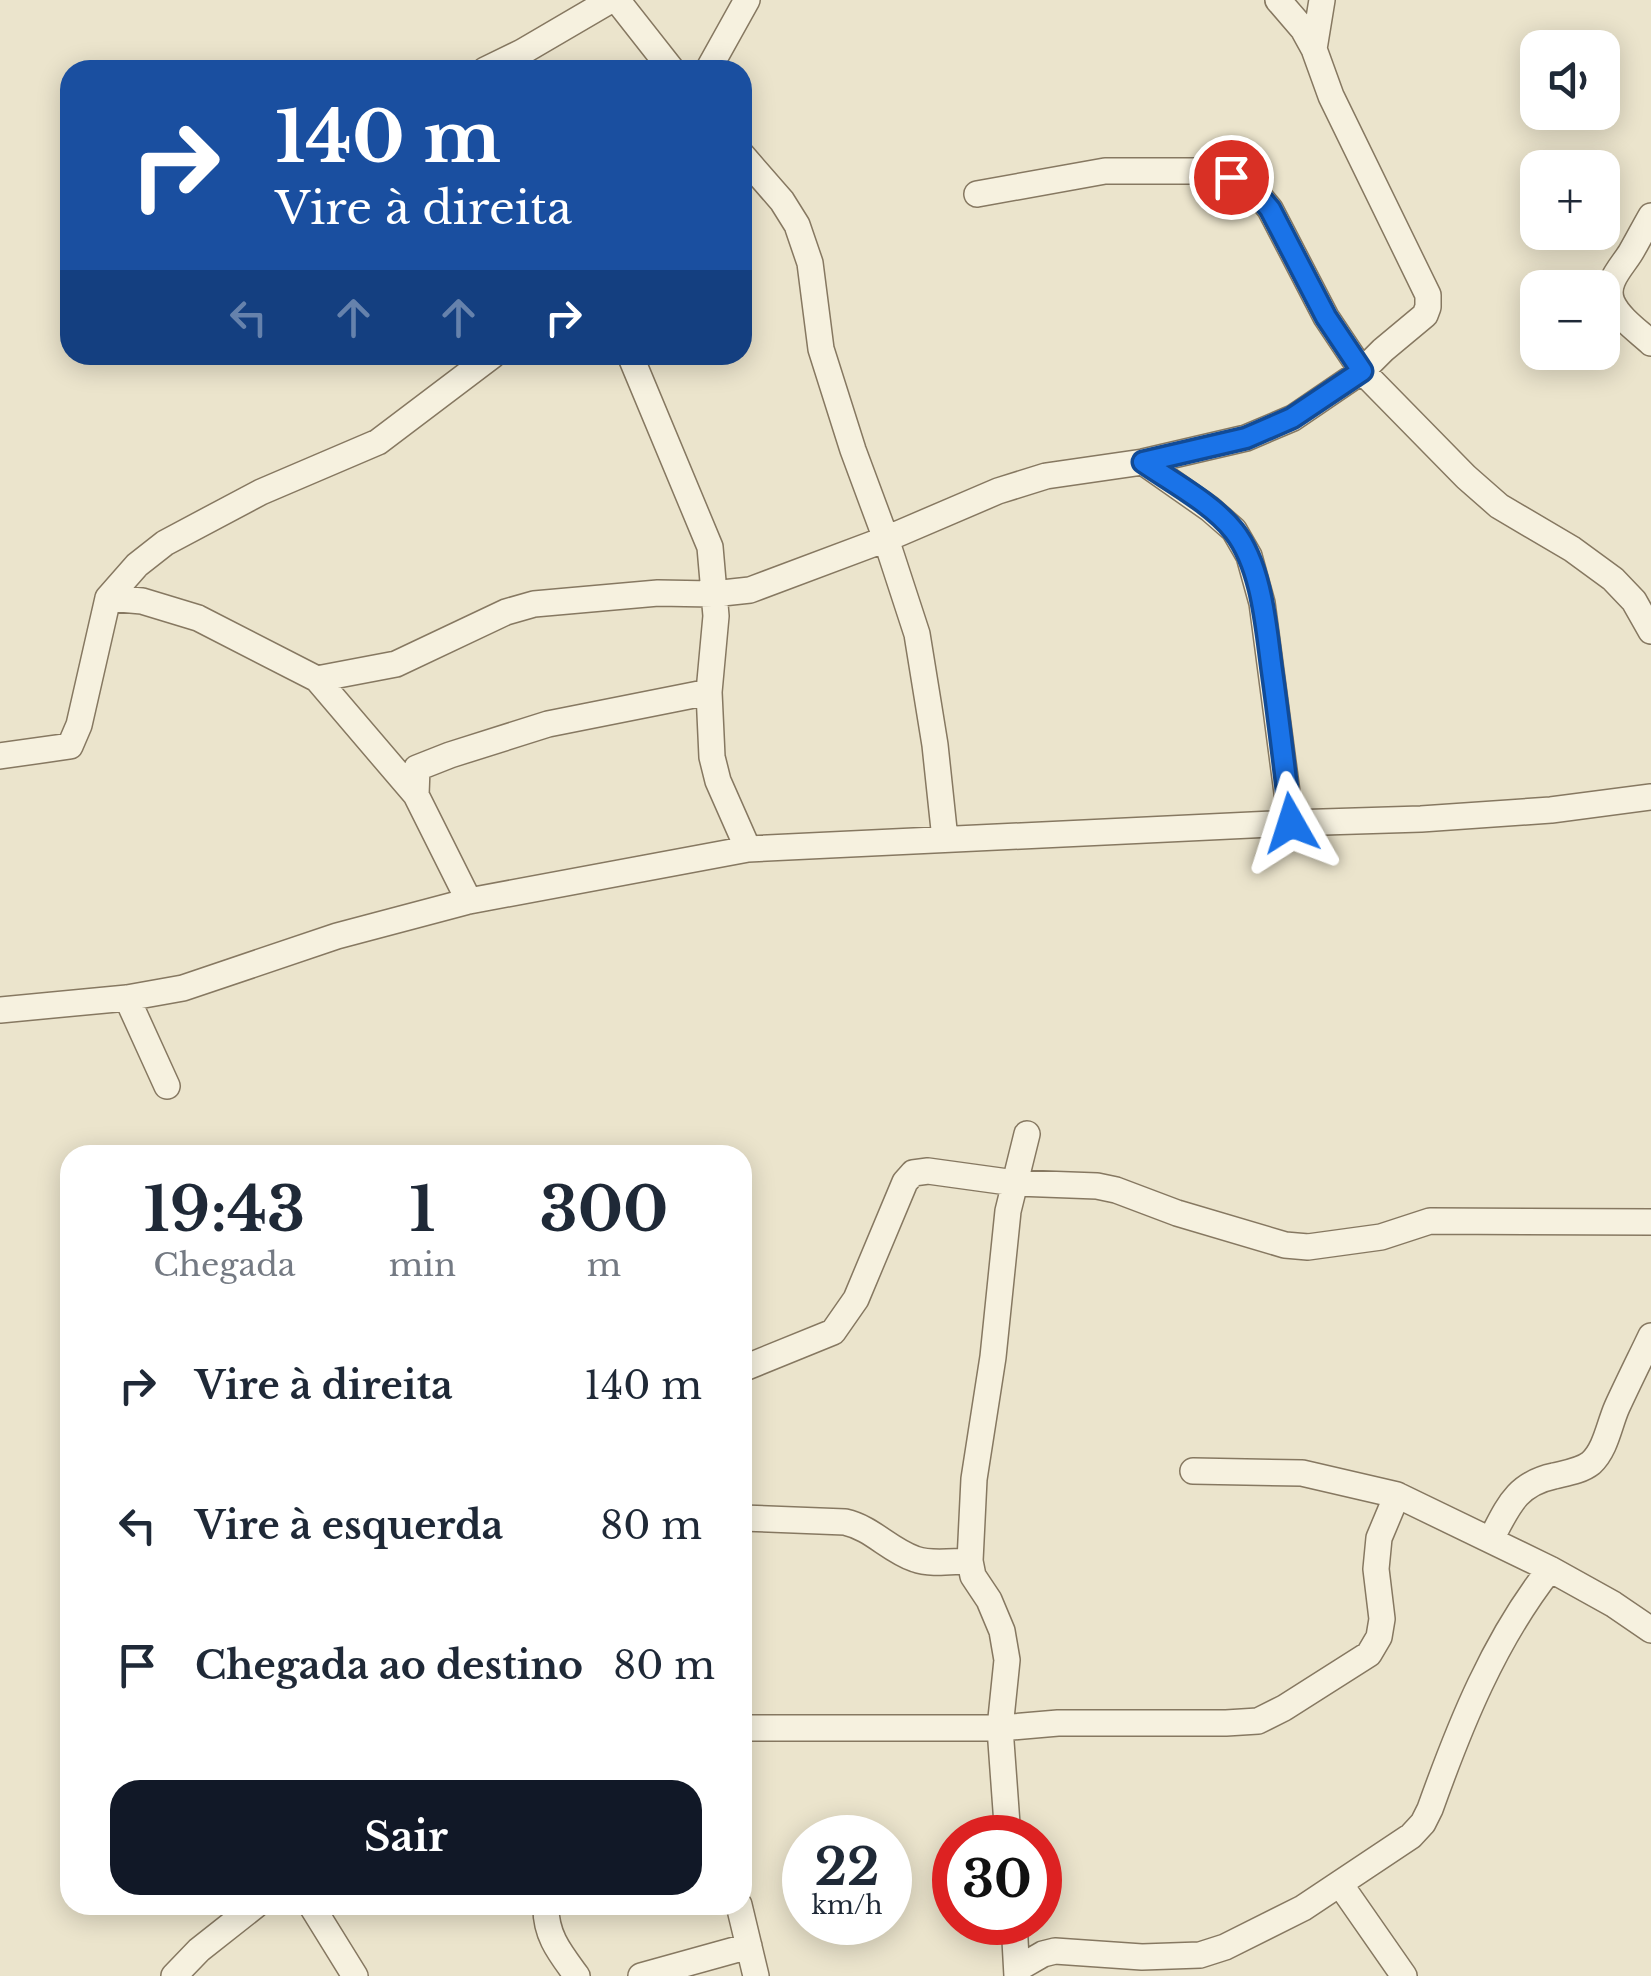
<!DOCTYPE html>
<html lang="pt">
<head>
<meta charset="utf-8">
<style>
  :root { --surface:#fff; --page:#f6f6f7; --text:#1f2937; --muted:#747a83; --accent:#111827 }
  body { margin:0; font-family:"Libre Baskerville",serif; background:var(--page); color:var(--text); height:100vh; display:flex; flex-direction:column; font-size:38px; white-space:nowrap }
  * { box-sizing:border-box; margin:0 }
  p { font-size:32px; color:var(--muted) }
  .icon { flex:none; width:55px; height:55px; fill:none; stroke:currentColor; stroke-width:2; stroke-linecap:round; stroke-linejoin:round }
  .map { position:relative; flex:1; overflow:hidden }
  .details { position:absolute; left:60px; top:1145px; width:692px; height:770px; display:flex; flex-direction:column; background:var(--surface); border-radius:30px; box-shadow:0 5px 25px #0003 }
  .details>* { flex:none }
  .banner { position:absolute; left:60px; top:60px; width:692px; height:305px; border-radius:30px; box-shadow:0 5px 25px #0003; background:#1a4fa0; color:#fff; overflow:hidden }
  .buttons { position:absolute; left:1520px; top:30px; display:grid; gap:20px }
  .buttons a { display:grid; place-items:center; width:100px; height:100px; border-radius:20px; background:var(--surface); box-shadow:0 5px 25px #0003; font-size:50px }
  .speed { position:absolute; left:782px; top:1815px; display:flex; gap:20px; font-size:50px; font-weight:700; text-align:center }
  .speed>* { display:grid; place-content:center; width:130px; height:130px; border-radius:50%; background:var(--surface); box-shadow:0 5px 25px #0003; line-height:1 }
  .speed small { font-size:25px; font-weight:400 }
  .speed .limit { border:15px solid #d22; background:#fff; color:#111 }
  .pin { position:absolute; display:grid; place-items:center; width:85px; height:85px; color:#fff; margin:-42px; border:5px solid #fff; border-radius:50%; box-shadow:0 2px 10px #0007 }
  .me { position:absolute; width:110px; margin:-55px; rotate:354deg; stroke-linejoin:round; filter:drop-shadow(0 0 8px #0008) }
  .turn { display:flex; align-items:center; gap:35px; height:210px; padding:0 50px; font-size:45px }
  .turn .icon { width:130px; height:130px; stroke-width:2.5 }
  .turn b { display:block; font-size:70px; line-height:85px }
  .lanes { display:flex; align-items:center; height:95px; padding:0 50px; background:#0003; justify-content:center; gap:50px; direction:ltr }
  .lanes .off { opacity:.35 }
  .eta { display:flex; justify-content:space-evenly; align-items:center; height:170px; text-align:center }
  .eta b { font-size:60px; font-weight:700; line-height:70px }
  .button { display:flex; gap:20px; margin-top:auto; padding:20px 50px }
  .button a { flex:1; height:115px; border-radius:30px; background:var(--accent); color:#fff; font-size:40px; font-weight:700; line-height:115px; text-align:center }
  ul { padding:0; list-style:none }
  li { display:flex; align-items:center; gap:30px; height:140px; padding:0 50px }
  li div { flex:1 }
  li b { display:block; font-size:38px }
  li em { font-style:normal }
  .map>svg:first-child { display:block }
</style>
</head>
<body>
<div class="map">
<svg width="1651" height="1976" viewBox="0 0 1651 1976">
  <rect width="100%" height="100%" fill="#ebe4cc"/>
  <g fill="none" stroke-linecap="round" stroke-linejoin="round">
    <defs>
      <path id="minor" d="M617,0L672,70
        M1314,49L1322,0
        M485,70L522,52L611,0
        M708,70L747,0
        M742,155L782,201L797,225L810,263L821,349L853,450L886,539L917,634L935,745L945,839
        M977,194L1105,171H1202L1231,177L1254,190L1270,209L1326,317L1362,371L1466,477L1499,506L1572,549L1613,579L1634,601L1651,631
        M1651,216C1644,228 1638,240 1631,252C1622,267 1604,283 1612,302C1619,318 1638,331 1651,343
        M630,355L710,547L716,616L709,692L712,757L718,781L748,849
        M1143,462L1210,509L1234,530L1249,556L1262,603L1291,823
        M108,598L142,601L198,618L317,679L416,795L469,901
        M317,679L396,664L506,612L534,604L658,593L713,594L750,590L886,539L998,491L1046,476L1143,462L1246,438L1293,418L1362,371L1383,350L1425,315L1428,307V295L1331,96L1314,49L1303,29L1278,0
        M0,756L70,746L79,725L108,598L137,565L165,543L261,492L378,442L493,355
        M416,795L417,768L450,755L548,724L709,692
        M127,998L167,1086
        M0,1010L127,998L183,988L337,936L469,901L748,849L1291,823L1421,819L1551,810L1651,797
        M742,1369L833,1332L856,1299L905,1182L913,1173L928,1171L1015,1183L1097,1186L1116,1190L1177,1213L1285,1245L1308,1247L1381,1237L1430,1221L1651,1222
        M1193,1471L1302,1473L1397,1495L1550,1569L1613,1604L1651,1630
        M742,1518L845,1522C872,1528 889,1550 915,1559C931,1565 953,1561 970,1561
        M1491,1539C1508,1507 1516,1484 1554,1476C1566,1473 1581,1471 1591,1463C1606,1449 1609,1425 1617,1407C1628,1383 1640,1359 1651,1336
        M742,1728H1000L1058,1723H1226L1258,1721L1284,1708L1369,1654L1379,1637L1382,1619L1376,1569L1379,1538L1397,1495
        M1008,1838L1000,1728L1007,1660L1002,1631L989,1600L973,1576L970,1561L974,1479L993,1357L1008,1211L1027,1134
        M1340,1884L1404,1976
        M311,1905L355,1976
        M546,1905C545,1935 560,1953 577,1976
        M739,1905L756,1976
        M1014,1922L1017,1976
        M1017,1969L1043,1954L1055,1951L1142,1957L1200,1955L1225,1947L1303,1908L1411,1836L1423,1823L1430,1809C1460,1725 1494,1640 1550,1569
        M174,1976L199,1950L256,1905
        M641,1976L749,1946"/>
    </defs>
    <use href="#minor" stroke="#867861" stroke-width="28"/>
    <use href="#minor" stroke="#f6f1df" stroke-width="25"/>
  </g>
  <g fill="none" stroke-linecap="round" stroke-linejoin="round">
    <defs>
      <path id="route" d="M1231,177L1254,190L1270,209L1326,317L1362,371L1292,418L1246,438L1143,462C1172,482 1213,504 1234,531C1262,567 1266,627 1272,671C1279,721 1285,772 1291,823"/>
    </defs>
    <use href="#route" stroke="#114b97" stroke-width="25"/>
    <use href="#route" stroke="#1a73e8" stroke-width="18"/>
  </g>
</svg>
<div class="buttons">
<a><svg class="icon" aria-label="sound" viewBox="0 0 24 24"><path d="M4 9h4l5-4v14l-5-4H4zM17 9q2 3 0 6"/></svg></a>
<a>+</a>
<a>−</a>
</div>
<div class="speed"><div>22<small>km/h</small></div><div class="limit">30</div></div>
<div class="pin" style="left:1231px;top:177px;background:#d93025"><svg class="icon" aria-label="arrive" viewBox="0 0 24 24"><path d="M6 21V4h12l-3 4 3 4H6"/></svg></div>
<svg class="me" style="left:1291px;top:823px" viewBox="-20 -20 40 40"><path d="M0-17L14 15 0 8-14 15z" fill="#1a73e8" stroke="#fff" stroke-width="4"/></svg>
<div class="banner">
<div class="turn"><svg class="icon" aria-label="right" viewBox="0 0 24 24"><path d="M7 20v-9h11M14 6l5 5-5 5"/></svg><div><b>140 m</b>Vire à direita</div></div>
<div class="lanes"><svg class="icon off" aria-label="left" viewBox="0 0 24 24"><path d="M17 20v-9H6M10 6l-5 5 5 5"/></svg><svg class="icon off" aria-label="ahead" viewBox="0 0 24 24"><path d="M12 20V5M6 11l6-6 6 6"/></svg><svg class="icon off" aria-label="ahead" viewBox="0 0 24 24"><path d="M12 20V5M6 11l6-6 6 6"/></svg><svg class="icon" aria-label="right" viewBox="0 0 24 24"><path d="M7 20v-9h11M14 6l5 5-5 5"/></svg></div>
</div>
<section class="details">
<div class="eta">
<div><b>19:43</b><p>Chegada</p></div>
<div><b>1</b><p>min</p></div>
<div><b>300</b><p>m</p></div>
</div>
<ul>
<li><svg class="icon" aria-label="right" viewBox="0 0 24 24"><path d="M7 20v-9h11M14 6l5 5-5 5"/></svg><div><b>Vire à direita</b></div><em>140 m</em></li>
<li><svg class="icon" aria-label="left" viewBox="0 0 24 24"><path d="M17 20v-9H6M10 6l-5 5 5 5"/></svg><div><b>Vire à esquerda</b></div><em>80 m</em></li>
<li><svg class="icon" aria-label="arrive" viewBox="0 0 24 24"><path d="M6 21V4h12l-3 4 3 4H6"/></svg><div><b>Chegada ao destino</b></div><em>80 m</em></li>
</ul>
<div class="button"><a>Sair</a></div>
</section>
</div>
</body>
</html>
